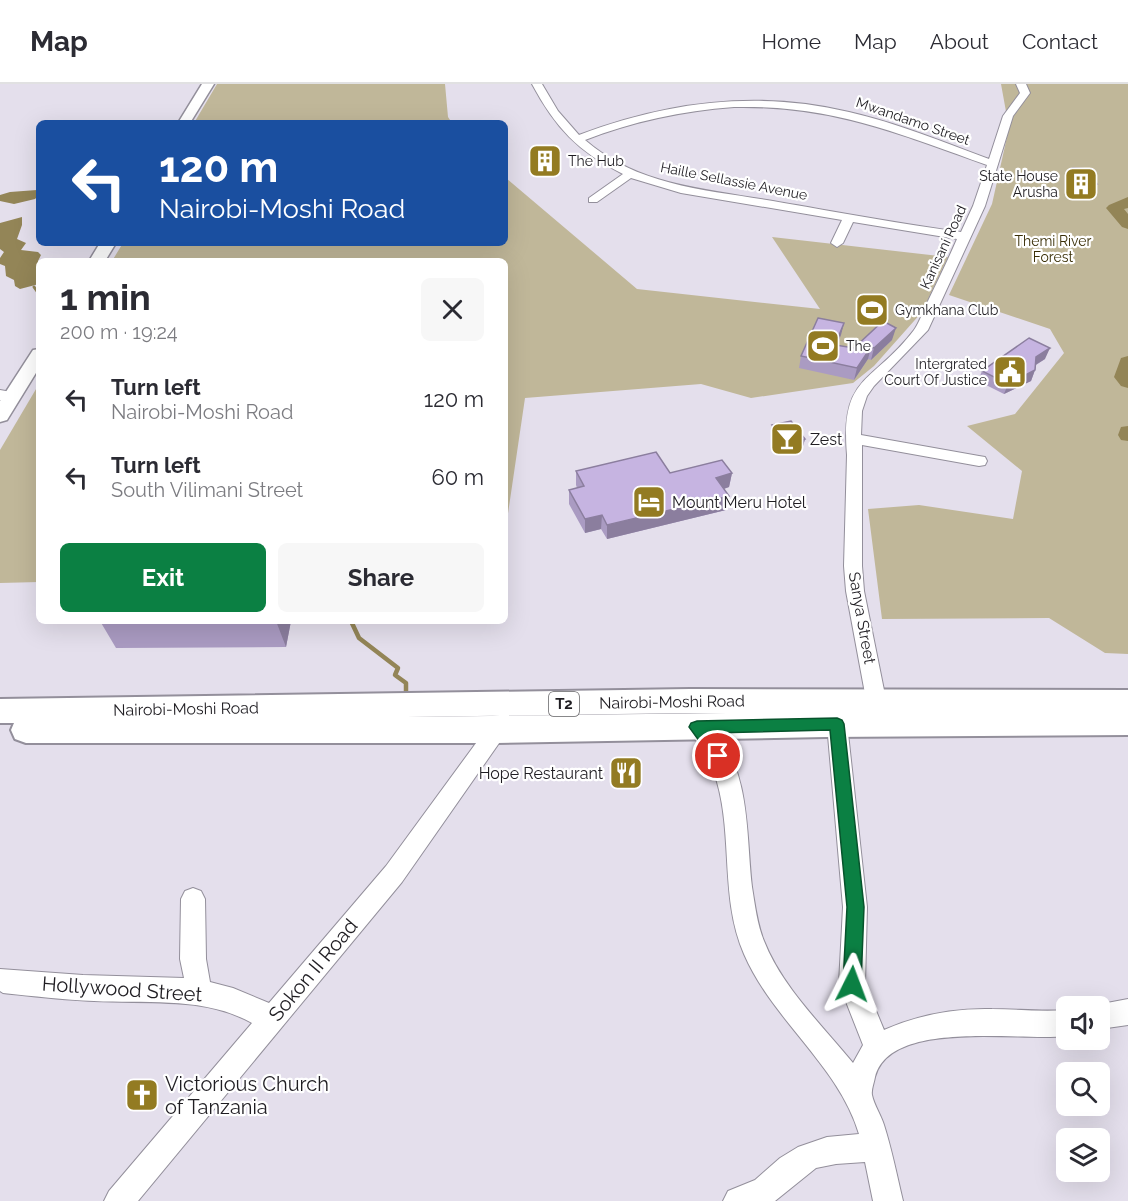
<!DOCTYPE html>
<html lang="en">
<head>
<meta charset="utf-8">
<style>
  :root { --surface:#fff; --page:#f7f7f7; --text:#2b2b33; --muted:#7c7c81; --line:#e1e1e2; --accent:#0b8043 }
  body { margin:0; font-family:Raleway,sans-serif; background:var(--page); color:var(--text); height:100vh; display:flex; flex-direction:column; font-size:22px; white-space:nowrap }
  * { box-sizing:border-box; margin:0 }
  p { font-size:20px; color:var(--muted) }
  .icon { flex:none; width:33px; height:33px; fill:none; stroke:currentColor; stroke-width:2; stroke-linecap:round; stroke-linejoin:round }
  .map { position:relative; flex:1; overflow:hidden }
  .panel { position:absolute; left:36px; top:174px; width:472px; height:366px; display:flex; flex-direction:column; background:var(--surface); border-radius:9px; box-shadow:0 6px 24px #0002 }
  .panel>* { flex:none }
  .top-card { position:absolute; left:36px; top:36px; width:472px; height:126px; border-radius:9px; box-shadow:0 6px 24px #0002; background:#1a4fa0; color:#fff; overflow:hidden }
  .tools { position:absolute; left:1056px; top:912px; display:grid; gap:12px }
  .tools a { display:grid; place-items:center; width:54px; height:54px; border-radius:9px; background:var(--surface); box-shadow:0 6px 24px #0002; font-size:30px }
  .pin { position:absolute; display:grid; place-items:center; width:51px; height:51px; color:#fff; margin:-26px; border:3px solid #fff; border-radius:50%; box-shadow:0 2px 6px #0007 }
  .me { position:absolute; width:66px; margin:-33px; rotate:3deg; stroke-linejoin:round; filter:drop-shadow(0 0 4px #0008) }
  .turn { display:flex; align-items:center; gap:21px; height:126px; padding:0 24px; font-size:27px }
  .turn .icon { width:78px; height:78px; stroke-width:2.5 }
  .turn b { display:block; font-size:42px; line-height:51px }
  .round { display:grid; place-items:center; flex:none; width:63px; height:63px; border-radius:9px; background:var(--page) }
  .head { display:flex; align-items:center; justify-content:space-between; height:102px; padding:0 24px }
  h1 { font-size:36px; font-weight:700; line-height:45px }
  .primary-button { display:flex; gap:12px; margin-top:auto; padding:12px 24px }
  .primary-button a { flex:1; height:69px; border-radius:9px; background:var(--accent); color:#fff; font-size:24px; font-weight:700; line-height:69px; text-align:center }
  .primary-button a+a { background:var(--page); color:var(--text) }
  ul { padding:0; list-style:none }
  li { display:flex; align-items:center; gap:18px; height:78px; padding:0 24px }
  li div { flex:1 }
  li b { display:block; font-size:22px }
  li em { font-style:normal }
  header { display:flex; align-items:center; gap:36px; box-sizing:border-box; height:84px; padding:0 30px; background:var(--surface); border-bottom:2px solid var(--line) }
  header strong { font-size:28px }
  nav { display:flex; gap:33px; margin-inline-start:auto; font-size:21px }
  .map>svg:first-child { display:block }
</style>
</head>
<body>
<header>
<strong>Map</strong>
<nav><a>Home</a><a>Map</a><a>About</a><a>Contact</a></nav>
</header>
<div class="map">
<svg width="1128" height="1117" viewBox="0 0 1128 1117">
  <rect width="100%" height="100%" fill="#e4dfec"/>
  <path fill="#c0b799" d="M217,0H445L448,33L452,39H194Z
    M1001,0H1128V570L1105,569L1049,534L882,535L868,425L919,421L1013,435L1022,387L967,342L1015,330L1064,269L1050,245L949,211L992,120L1009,44Z
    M506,94L637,205L820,225L772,153L948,173L922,228L874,282L853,299L751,314L701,300L525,314L506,443V177H112L123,159H506Z
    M39,300V498L0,499V366Z"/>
  <path fill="#938557" d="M37,106L39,111L35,115L14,120L0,117V111L10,108Z
    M22,133V141L17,155L26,159L21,166L38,168L41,171L38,177L39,200L20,205L15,202L14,196L6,192L5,182L0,180V174L4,168L0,165V139Z"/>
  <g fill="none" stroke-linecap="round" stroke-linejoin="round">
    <path stroke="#938557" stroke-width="3" d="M34,203L39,210"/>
    <path stroke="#938557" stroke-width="4.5" d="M351,537L359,554L398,584L395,591L406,599V610"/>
    <path fill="#938557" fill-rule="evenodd" d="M1128,113V124L1124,125L1128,130V145L1122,143L1106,124L1109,121Z
      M1128,272V304L1121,302L1114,293L1121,274Z
      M1128,342V357L1121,356L1118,351L1121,343Z"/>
    <defs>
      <path id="minor" d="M532,0H542L558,27L579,51C666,18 758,6 849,28C897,39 943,58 989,75L1003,32L1020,9L1016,0H1026L1030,9L1013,32L985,122L928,246L874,302L867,312L862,327L861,351L979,372L985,373L987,377L985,381L979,382L862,361V482L864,507L889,631L886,637L879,639L872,637L869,631L846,507L844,482L847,371C840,290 873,300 914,246C920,238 923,226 928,217C938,196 948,176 957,155L853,138L843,159L837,163L831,159L842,136L681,109L631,94L597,118H589V114L623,90C578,68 555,43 532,0ZM734,23C832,21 897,49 987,81L973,122L961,148C901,140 843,129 784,119C715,106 641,105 585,56C634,37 681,27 734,23Z
        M0,306L17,309L20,312L12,317L0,316Z
        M837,631L844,634L847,640L867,823L865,900L884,946C918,931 955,924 992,925C1017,925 1041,928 1066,926V952C1022,958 890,934 875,993C874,999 871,1006 872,1011C874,1021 881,1031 884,1041C892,1066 897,1092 903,1117H873L865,1078L836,1080L816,1084L775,1117H723L728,1107L755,1096L780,1074L798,1063L827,1053L859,1050C839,982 773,937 744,870C720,815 733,754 717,698C714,687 710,675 703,665C698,657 691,652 687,643L690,637C701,633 705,638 713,646C751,686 746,752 752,803C755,821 757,840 764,857C782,903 822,941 853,979L863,961L839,900L843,823L827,640L830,634Z
        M497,637L504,640L508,646L504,652L402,798L138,1117H104L109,1107L252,939C204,912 147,920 94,917C64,916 33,912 3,909L0,907V885L83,891L184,894L180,875L181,815L185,807L193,804L201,807L205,815L206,875L210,898L233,904L269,919L386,782L490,640Z
        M1128,915V941L1100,945V922H1091Z"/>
      <path id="major" d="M202,0H214L190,39H178Z
        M100,159H116L105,177H89Z
        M39,265V284L7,336L0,338V317L33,266Z"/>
      <path id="highway" d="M690,605L1128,606V651L826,653L497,659H26L15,655L11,646L14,639H0V615ZM690,629H727L407,633Z"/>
    </defs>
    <use href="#minor" stroke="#938f9b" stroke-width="2"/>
    <use href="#major" stroke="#938f9b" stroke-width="3"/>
    <use href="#highway" stroke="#938f9b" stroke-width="4"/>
    <use href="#minor" fill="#fff" fill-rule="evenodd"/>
    <use href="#major" fill="#fff" fill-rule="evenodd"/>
    <use href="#highway" fill="#fff" fill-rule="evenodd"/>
  </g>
  <path fill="#aa9bc2" d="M1073,84L1097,100L1093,109H1079L1070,93Z
    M844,239L837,261L854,264L892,256L871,276L868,275L854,296L799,284L801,272Z
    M1045,275L1036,281L1035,286L1031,297L1004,310L978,297L982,287Z
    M772,341L805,355L803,362L785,366L771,348Z
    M576,387L670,389H732L729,403L724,405L729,412L726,426L607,455L601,445L585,449L569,420V406L577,404L576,401Z
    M100,537H291L286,563L116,564Z"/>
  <path fill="#8b7e9e" d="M844,239L841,251L832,273L835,261Z
    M896,244L892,256L871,276L874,264Z
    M871,263L868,275L854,296L857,284Z
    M1050,264L1045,275L1032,283L1036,273Z
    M1035,286L1031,297L1004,310L1008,300Z
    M805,355L803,362L785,366L786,359Z
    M732,389L729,403L714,408L716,394Z
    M729,412L726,426L607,455V441Z
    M602,431L601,445L585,449V435Z
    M276,537H291L286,563Z"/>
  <path fill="#c6b4e1" stroke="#8b7e9e" stroke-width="1.5" d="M1073,84L1088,85L1097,100L1083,99Z
    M818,234L844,239L835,261L854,264L883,237L896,244L874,264L871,263L857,284L801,272Z
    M1029,254L1050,264L1036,273L1035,286L1008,300L982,287Z
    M791,337L805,355L786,359L772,341Z
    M656,368L670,389L722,376L732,389L716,394L729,412L607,441L602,431L585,435L569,406L584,402L576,387Z"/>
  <path fill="#0b8043" stroke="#07532c" stroke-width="1.5" d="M837,634L842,636L844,640L864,823L861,900L858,906L852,909L845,906L843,900L847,823L830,646L711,649L726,672L723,676L718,678L713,676L689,643L691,639L697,637Z"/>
  <defs>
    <symbol id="building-square" viewBox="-11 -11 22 22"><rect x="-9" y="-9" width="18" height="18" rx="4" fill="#937b22" stroke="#fff"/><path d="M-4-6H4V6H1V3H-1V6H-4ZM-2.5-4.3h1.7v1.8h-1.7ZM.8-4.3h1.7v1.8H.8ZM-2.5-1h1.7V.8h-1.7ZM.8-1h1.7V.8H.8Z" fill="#fff"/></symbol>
    <symbol id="stadium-square" viewBox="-11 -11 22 22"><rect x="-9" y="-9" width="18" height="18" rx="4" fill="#937b22" stroke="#fff"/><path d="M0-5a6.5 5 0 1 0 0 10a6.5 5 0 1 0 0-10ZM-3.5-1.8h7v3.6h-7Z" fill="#fff"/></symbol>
    <symbol id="civic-square" viewBox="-11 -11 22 22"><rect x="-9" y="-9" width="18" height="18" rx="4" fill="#937b22" stroke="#fff"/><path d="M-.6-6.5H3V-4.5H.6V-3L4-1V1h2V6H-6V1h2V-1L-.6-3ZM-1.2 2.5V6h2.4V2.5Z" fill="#fff"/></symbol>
    <symbol id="bar-square" viewBox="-11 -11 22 22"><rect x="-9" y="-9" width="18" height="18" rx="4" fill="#937b22" stroke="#fff"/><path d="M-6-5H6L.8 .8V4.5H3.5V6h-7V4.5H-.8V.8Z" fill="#fff"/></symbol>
    <symbol id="hotel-square" viewBox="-11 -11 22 22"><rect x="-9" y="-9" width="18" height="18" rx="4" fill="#937b22" stroke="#fff"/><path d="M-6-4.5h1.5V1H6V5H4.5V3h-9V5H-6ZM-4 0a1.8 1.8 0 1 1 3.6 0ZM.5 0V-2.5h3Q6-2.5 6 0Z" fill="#fff"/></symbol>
    <symbol id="restaurant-square" viewBox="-11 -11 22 22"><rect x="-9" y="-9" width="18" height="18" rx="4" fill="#937b22" stroke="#fff"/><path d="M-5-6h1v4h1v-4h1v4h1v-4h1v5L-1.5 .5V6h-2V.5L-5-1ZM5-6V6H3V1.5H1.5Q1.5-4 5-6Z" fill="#fff"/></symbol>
    <symbol id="church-square" viewBox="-11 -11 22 22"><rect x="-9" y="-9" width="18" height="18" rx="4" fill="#937b22" stroke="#fff"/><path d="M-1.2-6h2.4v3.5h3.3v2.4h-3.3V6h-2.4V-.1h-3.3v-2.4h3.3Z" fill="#fff"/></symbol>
  </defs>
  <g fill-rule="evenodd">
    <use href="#building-square" x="526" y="58" width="38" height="38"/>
    <use href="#building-square" x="1062" y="81" width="38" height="38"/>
    <use href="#stadium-square" x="853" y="207" width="38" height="38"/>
    <use href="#stadium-square" x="804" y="243" width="38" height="38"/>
    <use href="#civic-square" x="991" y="269" width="38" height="38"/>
    <use href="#bar-square" x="768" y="336" width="38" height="38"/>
    <use href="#hotel-square" x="630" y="399" width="38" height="38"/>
    <use href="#restaurant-square" x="607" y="670" width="38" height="38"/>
    <use href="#church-square" x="123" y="992" width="38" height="38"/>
  </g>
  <g text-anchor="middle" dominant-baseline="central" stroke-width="4.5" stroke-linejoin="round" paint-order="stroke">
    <g font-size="14" fill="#1f1d22" stroke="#fff">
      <text transform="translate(913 37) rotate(19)">Mwandamo Street</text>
      <text transform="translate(734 97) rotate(11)">Haille Sellassie Avenue</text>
      <text transform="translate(943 163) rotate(-65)">Kanisani Road</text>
    </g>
    <g font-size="14" fill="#1f1d22" stroke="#fff" text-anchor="start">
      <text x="568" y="77">The Hub</text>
      <text x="1058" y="92" text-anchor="end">State House<tspan x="1058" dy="16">Arusha</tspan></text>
      <text x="895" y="226">Gymkhana Club</text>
      <text x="846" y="262">The</text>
      <text x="987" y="280" text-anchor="end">Intergrated<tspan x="987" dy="16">Court Of Justice</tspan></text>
    </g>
    <g font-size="14" fill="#3a2f07" stroke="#fff">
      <text x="1053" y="157">Themi River<tspan x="1053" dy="16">Forest</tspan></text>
    </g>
    <rect fill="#fff" stroke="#626164" stroke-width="1.5" x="549" y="608" width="30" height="24" rx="4.5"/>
    <g font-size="15" font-weight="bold" fill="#1f1d22">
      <text x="564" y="620">T2</text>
    </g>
    <g font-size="16" fill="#1f1d22" stroke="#fff" text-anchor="start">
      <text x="810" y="355">Zest</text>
      <text x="672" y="418">Mount Meru Hotel</text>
      <text x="603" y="689" text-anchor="end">Hope Restaurant</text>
    </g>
    <g font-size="16" fill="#1f1d22" stroke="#fff">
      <text transform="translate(862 534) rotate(80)">Sanya Street</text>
      <text transform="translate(672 618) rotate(-1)">Nairobi-Moshi Road</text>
      <text transform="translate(186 625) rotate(-1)">Nairobi-Moshi Road</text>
    </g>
    <g font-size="20" fill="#1f1d22" stroke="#fff">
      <text transform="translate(313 886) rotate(-50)">Sokon II Road</text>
      <text transform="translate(122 905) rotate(4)">Hollywood Street</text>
    </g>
    <g font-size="20" fill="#1f1d22" stroke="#fff" text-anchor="start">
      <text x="165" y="1000">Victorious Church<tspan x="165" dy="23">of Tanzania</tspan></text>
    </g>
  </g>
</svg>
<div class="tools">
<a><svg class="icon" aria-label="sound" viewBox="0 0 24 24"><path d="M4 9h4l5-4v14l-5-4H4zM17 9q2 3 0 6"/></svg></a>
<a><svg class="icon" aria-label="search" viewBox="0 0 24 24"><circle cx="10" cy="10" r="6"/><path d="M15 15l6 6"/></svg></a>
<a><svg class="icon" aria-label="layers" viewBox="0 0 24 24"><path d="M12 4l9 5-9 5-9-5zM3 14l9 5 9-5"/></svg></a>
</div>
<div class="pin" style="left:718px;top:672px;background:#d93025"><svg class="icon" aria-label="arrive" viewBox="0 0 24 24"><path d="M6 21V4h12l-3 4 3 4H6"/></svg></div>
<svg class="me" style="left:852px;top:900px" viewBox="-20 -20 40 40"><path d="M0-17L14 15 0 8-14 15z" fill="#0b8043" stroke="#fff" stroke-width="4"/></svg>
<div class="top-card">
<div class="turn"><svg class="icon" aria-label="left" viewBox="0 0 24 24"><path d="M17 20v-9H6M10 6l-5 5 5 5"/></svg><div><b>120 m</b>Nairobi-Moshi Road</div></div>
</div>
<section class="panel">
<div class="head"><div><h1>1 min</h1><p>200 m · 19:24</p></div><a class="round"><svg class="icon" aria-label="close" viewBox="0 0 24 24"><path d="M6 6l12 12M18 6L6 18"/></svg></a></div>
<ul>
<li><svg class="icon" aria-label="left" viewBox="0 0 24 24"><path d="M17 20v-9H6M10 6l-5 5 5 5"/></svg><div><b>Turn left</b><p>Nairobi-Moshi Road</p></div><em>120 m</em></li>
<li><svg class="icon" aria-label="left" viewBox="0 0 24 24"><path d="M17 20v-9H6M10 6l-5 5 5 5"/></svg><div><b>Turn left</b><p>South Vilimani Street</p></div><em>60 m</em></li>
</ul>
<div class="primary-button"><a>Exit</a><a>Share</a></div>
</section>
</div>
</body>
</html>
